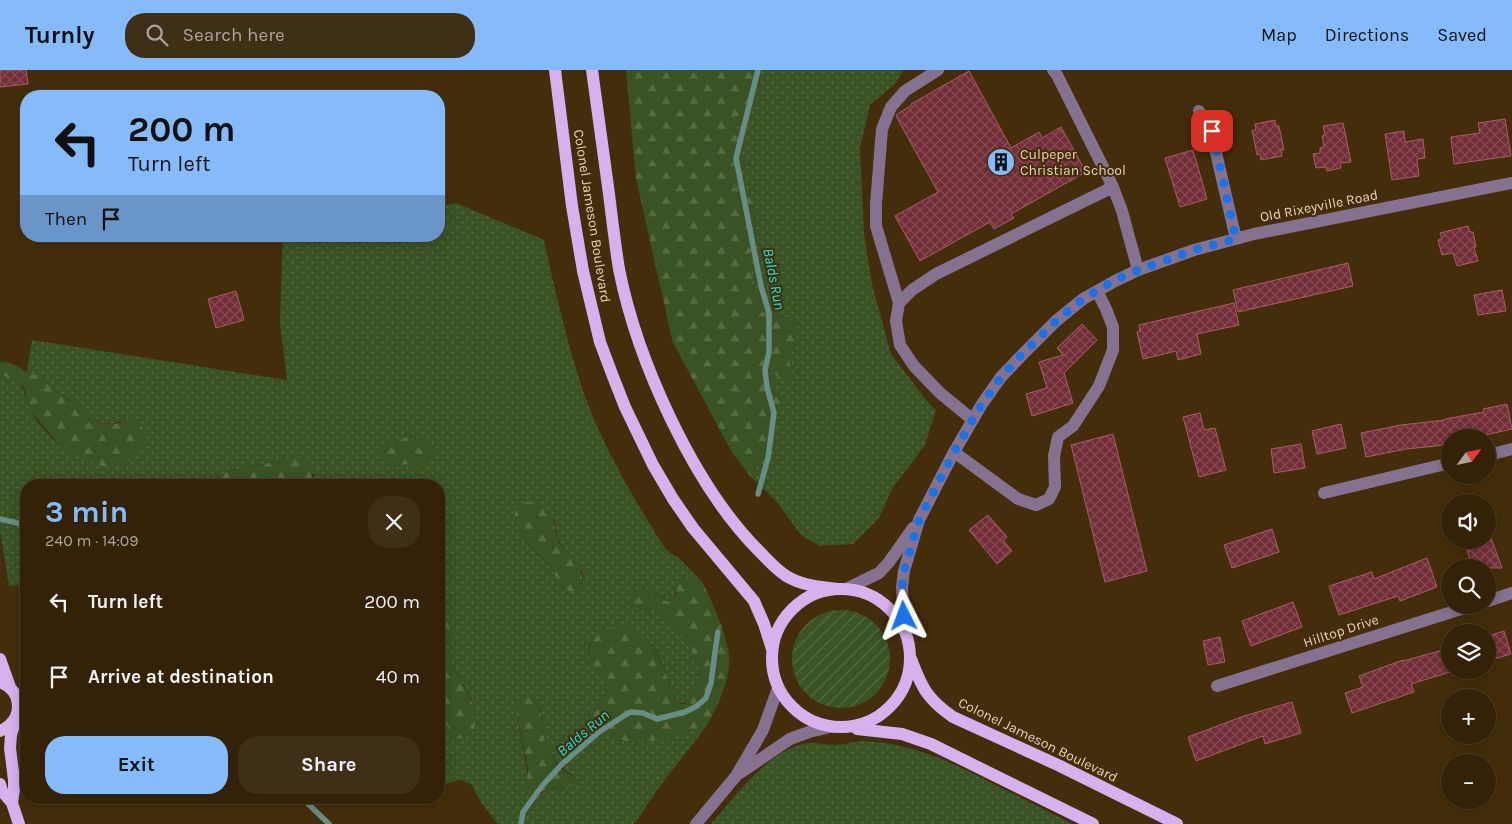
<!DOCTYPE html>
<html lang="en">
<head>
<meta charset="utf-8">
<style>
  :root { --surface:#332208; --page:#3e2f16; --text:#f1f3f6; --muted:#a9a49c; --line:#4e3f29; --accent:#85bbfb }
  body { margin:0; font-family:Karla,sans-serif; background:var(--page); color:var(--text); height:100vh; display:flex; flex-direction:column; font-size:19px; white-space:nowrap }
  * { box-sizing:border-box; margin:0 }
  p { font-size:16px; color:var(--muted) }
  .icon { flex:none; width:28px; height:28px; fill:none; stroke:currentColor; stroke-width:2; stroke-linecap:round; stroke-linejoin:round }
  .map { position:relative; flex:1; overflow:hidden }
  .panel { position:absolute; left:20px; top:409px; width:425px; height:325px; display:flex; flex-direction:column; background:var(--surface); border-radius:20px; box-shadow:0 2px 12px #0003,0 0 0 1px var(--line) }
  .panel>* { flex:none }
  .banner { position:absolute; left:20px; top:20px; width:425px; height:152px; border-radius:20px; box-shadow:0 2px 12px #0003,0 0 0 1px var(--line); background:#85bbfb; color:#111; overflow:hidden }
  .needle { width:32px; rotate:57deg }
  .buttons { position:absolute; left:1441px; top:359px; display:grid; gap:10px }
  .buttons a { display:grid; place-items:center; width:55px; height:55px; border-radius:50%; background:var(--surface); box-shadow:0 2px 12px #0003,0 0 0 1px var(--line); font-size:25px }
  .pin { position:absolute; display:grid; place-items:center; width:42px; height:42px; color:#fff; margin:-21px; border-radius:10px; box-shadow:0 2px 8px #0006 }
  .me { position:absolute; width:55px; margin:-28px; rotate:357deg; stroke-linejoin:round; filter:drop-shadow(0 0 4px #0008) }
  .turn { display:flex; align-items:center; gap:18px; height:105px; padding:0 25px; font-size:22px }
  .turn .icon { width:65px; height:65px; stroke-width:2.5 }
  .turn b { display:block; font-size:35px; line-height:42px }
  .then { display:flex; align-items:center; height:48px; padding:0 25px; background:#0003; gap:10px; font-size:19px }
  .round { display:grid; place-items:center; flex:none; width:52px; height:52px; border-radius:20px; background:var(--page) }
  .summary { display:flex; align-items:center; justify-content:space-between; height:85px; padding:0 25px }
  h1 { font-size:30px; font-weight:700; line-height:38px; color:var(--accent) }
  .cta { display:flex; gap:10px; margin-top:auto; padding:10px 25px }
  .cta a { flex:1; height:58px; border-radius:20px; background:var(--accent); color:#111; font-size:20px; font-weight:700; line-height:58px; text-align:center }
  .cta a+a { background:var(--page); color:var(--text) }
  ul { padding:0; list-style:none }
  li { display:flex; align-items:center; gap:15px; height:75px; padding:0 25px }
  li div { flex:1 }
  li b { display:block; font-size:19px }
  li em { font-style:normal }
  header { display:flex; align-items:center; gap:30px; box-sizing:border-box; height:70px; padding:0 25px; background:var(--accent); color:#111 }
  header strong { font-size:24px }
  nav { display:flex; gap:28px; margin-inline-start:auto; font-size:18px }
  .search { width:350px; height:45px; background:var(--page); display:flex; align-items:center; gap:12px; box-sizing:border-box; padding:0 18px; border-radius:20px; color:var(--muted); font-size:19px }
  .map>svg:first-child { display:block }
</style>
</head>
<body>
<header>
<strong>Turnly</strong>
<div class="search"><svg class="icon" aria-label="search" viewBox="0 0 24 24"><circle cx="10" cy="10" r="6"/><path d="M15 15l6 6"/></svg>Search here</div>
<nav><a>Map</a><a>Directions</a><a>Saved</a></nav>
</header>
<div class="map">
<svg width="1512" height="754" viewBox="0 0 1512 754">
  <defs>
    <pattern id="grass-dots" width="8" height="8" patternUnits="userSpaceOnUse" patternTransform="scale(1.25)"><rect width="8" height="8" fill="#395325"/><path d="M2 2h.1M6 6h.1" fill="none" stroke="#566b42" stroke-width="1.8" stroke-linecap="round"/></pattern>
    <pattern id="forest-firs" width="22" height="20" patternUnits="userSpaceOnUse" patternTransform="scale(1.25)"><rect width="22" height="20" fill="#395325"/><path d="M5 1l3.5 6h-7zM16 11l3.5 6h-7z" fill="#566b42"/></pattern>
    <pattern id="garden-furrows" width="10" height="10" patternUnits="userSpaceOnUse" patternTransform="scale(1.25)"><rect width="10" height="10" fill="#395325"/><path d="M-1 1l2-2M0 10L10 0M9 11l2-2" fill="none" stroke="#566b42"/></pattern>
    <pattern id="building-cross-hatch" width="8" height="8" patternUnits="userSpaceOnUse" patternTransform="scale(1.25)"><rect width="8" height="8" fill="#722d38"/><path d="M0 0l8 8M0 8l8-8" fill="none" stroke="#864b52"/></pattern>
  </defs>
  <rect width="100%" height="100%" fill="#442d0a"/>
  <path fill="url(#grass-dots)" fill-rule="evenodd" d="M757,0H903L896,13L870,35L860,78L864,163L872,214L891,284L927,331L936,340L925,375L892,419L879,448L853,474L820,476L801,465L777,432L751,407L761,387L773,316L771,301L777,305L787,284L781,244L759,243L758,234L768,232L758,226L748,214L744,195L757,169L755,150V139L741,122L735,119V107L745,96C740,84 742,71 733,61L749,43L691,29L757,19L760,12Z
    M456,133L544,170C555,221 567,273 584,324C604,378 634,430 665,478L671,484L679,488L703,513L684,511L675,523V528L670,532C663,531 660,526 655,524C648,521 641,521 633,521L634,536C642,541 652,538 660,543C672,557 702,586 700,605C700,610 695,614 692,618C690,623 690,628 686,632L678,633L675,629C665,604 656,560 624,557C617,556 608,558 602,562C595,567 587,575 588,584C590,595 607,611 608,621L587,650L622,671L645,672L695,659L706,657L657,720L638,749L633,754H498L482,734L471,714L464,711L458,710L439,717V614C440,620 443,627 444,634C446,654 441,659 463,669L474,660L473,633L444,579L449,567L453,563L448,550H439V415H310L311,411L314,404L274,391L265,394L232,400L216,408L210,415H55L35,408L30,410L26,415V552L18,515L9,516L0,461V305C31,308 20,324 32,343C40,356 53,371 66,380L125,350L112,354L103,353L91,347L69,329L54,319L40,307L27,302L32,270L287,310L280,253L283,166H439V136ZM407,367L421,368L410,396L405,394L393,398ZM515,448L554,449L557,467L564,480L568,483L583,503V515L574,522L563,518L549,495L529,475L521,462ZM529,628C548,641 540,651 545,670C549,687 560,698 574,706L572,717L548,719L541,724L528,705L515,635L519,631Z
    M861,671C911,672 954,693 997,716C1022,728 1047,741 1072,754H711C735,727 766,683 803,674C814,671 824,675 834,675C843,675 852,672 861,671Z"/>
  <path fill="url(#forest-firs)" d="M626,0H757L760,12L752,26L749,43L733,61C742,72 740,84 745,96L735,107V118L741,122L749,124L755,139V150L757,169L744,195L748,197L753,206L748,214L758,226L768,232L758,234L759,243L785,244L797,250L796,271L787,284L794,308L786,313L772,302L773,316L783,332L779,345L771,352L764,381L751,407L733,384L673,273L636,109Z
    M0,292C11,291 16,296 25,301C29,304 35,304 39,306C45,310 49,315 54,319C64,326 73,333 83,340C89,344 95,350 102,353C121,360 137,336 147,367L139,384L126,393L105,397L88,391L66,380L59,375L30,340L26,332V323L23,315L15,309L0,305Z
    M407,367L421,368L431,372C435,384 434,393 423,400L405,394L393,398L382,391L379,386L384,376Z
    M300,387C320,393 312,400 310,415H210C221,398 244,399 262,395C277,391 284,388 300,387Z
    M529,432C563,440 548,455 561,476C564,480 568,483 572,487C581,495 582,504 583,515L574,522C569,521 566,521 563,517C557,511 554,501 548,494C542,487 535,481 529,474C519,463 503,434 529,432Z
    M684,511L703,513C712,532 728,567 729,587C731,609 716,639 706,657C685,660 666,670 645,672C632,674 616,669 604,664C595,661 589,660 587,650L608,621C606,607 587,600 588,585C589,574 595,565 605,560C650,540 663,600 675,629C686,641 688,629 691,620C696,610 703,609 699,596C693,577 673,558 660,543C651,537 624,542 630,523C638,519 651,521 659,526C663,529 664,531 670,532L675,528L678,514Z
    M439,550C447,549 452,550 456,558L445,574L444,579L475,638L476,644L474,661L463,669L458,668L449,661L444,650V633L439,614Z
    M529,628L534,630C545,643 541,659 546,675C550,684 556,695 564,701C570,705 574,707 579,713C565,720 560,716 548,719C542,721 537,727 530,724C527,722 526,720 525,718L528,705V699L515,635L519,631Z"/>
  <path fill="url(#garden-furrows)" d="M792 589a49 49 0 1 1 98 0a49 49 0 1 1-98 0Z"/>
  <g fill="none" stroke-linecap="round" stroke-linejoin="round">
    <path stroke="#678e84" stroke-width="5.5" d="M758,0L736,88L761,216L769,243V282L765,300L767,317L774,343L768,388L758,424
      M0,449L26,455
      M302,728L329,754
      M521,754L523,742L542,716L562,694L599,662L630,642L643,643L657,649L685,642L697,636L706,628L711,613L715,582L718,562"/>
  </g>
  <path fill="url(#building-cross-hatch)" stroke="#a85d66" d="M0,0H26L28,14L0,17Z
    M969,1L1011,78L1039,62L1042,68L1061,57L1086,102L1011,144L1014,148L994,159L990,152L920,191L895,146L938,122L896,46L897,44L912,35L911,34Z
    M1505,49L1511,86L1454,94L1451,67L1480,63L1478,53Z
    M1275,50L1276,56H1279L1284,80H1281L1282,86L1261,90L1260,84L1257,85L1252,60H1256L1255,54Z
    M1343,53L1351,92L1340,93L1341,98L1327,101L1326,97L1316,98L1313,84L1320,83V78L1324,77L1322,66L1325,65L1323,56Z
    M1404,61L1405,72L1423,69L1425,88L1417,89L1419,106L1392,110L1385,64Z
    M1193,80L1207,129L1180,137L1165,88Z
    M1468,156L1470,162H1473L1476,177H1474L1478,191L1457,196L1453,183L1442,185L1438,170L1442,169L1440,163Z
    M1348,193L1353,216L1238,242L1233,220Z
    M1502,220L1506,241L1478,245L1474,225Z
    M236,221L244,250L216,258L208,229Z
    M1234,233L1239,255L1197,264L1201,284L1178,290L1176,281L1143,289L1137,262L1140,261L1139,255Z
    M1082,254L1097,270L1064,303L1073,333L1032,346L1026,324L1047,318L1039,292L1063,285L1057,278Z
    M1507,334L1512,359L1472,368H1450V373L1436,376L1406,379L1366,387L1361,363L1401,355L1445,350V349L1484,342L1483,339Z
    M1200,343L1204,360L1215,358L1226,400L1199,407L1183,347Z
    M1341,354L1346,378L1317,384L1312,361Z
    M1113,364L1147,501L1105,512L1071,375Z
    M1301,374L1305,398L1274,403L1271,379Z
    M988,445L1007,467L1003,470L1012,481L997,494L969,460Z
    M1272,459L1279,482L1232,498L1224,475Z
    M1490,465L1502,498H1473L1465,474L1476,470H1488V466Z
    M1427,488L1437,517L1400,531L1398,526L1339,545L1329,516L1372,502L1374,509Z
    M1293,532L1302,557L1251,576L1242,551Z
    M1504,561L1511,584L1488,591V566Z
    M1220,567L1225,592L1208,595L1203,571Z
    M1450,578V602L1411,614L1414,622L1352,643L1345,623L1363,617L1359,606L1403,590V591Z
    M1292,632L1301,663L1265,674L1263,666L1196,691L1188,667L1244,646Z"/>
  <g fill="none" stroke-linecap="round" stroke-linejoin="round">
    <path stroke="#857290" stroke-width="12" d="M938,0L905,21L891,37L882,59L876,134V156L899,233L896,251L900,275L914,296L940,323L973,350
      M1199,41L1211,61L1236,169
      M1113,117L1122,141L1138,200
      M899,233L912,220L936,204L1113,117L1057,5L1053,0
      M954,382L1018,429L1036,435L1049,429L1055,417L1054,386L1058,367L1073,356L1099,316L1113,280V257L1106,239L1097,221
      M1488,385L1512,379
      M1324,423L1450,393
      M846,519L879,503L889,492L913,458
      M1488,531L1512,523
      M904,560L902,517L904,501L919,450L954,382L982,334L1001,307L1023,284L1056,251L1083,229L1115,211L1138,200L1194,180L1254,164L1512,113
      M1217,616L1474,535
      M740,703L790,669L809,662L830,657
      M696,754L736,706L763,660L778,618"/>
    <path stroke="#d7b0ee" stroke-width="12" d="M555,0L572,136L583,201L600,272L612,304L625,337L653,395L673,429L693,458L754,531L764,554L772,579
      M592,0C598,41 603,83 609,124C612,149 615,174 619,199C637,290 693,415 759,481C768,490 779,503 790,508C805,516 822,517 838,519
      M772 588a69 69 0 1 1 138 0a69 69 0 1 1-138 0Z
      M0,589L10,617
      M911,589C922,618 927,629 953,647L1060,696L1177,754
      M0,612C24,620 24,652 0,661
      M857,659L902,664L931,674L1093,754
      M0,714L2,721L12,733L19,754
      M12,733L14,719V710L10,678L11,665L16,648"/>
  </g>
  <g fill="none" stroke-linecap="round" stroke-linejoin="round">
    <path stroke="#1a73e8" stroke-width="9" stroke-dasharray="0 16.2" d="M904,546L902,517L904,501L919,450L954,382L982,334L1001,307L1022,284L1056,251L1083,229L1115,210L1144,198L1194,180L1236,169L1212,61"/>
  </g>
  <defs>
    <symbol id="building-disc" viewBox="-11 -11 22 22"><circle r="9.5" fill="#85bbfb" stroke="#442d0a"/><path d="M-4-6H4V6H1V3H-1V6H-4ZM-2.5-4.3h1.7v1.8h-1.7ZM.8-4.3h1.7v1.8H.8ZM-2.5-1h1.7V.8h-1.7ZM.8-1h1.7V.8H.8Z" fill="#111"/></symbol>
  </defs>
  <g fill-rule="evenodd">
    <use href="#building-disc" x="985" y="76" width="32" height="32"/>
  </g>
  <g text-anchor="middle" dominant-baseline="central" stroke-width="4" stroke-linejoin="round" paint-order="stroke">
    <g font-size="14" fill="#ebd3b4" stroke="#442d0a" text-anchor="start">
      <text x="1020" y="84">Culpeper<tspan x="1020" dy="16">Christian School</tspan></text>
    </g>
    <g font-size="14" fill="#ebd3b4" stroke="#442d0a">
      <text transform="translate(1319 136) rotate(-11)">Old Rixeyville Road</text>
      <text transform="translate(592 146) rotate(81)">Colonel Jameson Boulevard</text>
      <text transform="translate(1341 561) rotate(-18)">Hilltop Drive</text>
      <text transform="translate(1038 670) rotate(26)">Colonel Jameson Boulevard</text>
    </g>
    <g font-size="15" font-style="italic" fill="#12e6e2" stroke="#442d0a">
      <text transform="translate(774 209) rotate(79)">Balds Run</text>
      <text transform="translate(583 663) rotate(-40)">Balds Run</text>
    </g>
  </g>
</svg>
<div class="buttons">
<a><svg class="needle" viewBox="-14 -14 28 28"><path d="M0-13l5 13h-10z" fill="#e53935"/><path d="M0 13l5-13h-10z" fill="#a9a49c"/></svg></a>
<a><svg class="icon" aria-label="sound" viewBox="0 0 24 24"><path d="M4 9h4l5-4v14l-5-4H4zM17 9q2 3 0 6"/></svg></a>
<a><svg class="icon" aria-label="search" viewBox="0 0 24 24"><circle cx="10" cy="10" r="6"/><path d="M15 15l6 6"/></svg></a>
<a><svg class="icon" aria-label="layers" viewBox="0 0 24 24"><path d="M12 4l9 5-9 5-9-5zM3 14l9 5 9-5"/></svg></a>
<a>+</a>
<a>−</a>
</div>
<div class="pin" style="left:1212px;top:61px;background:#d93025"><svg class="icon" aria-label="arrive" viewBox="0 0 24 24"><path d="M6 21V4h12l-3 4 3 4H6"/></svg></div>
<svg class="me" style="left:904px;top:546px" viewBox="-20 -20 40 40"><path d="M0-17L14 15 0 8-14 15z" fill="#1a73e8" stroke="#fff" stroke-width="4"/></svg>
<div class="banner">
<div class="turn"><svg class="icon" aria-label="left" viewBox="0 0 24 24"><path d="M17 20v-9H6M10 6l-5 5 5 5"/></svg><div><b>200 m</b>Turn left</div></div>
<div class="then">Then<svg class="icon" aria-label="arrive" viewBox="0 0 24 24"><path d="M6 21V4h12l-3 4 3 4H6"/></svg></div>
</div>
<section class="panel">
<div class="summary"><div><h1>3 min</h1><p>240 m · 14:09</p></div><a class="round"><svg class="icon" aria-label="close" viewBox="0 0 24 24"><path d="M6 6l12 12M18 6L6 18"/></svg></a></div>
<ul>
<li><svg class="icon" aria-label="left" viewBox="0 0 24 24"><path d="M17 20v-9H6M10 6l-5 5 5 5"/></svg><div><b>Turn left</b></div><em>200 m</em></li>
<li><svg class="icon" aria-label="arrive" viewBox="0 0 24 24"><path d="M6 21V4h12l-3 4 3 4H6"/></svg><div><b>Arrive at destination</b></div><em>40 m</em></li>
</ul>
<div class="cta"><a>Exit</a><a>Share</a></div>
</section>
</div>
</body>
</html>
